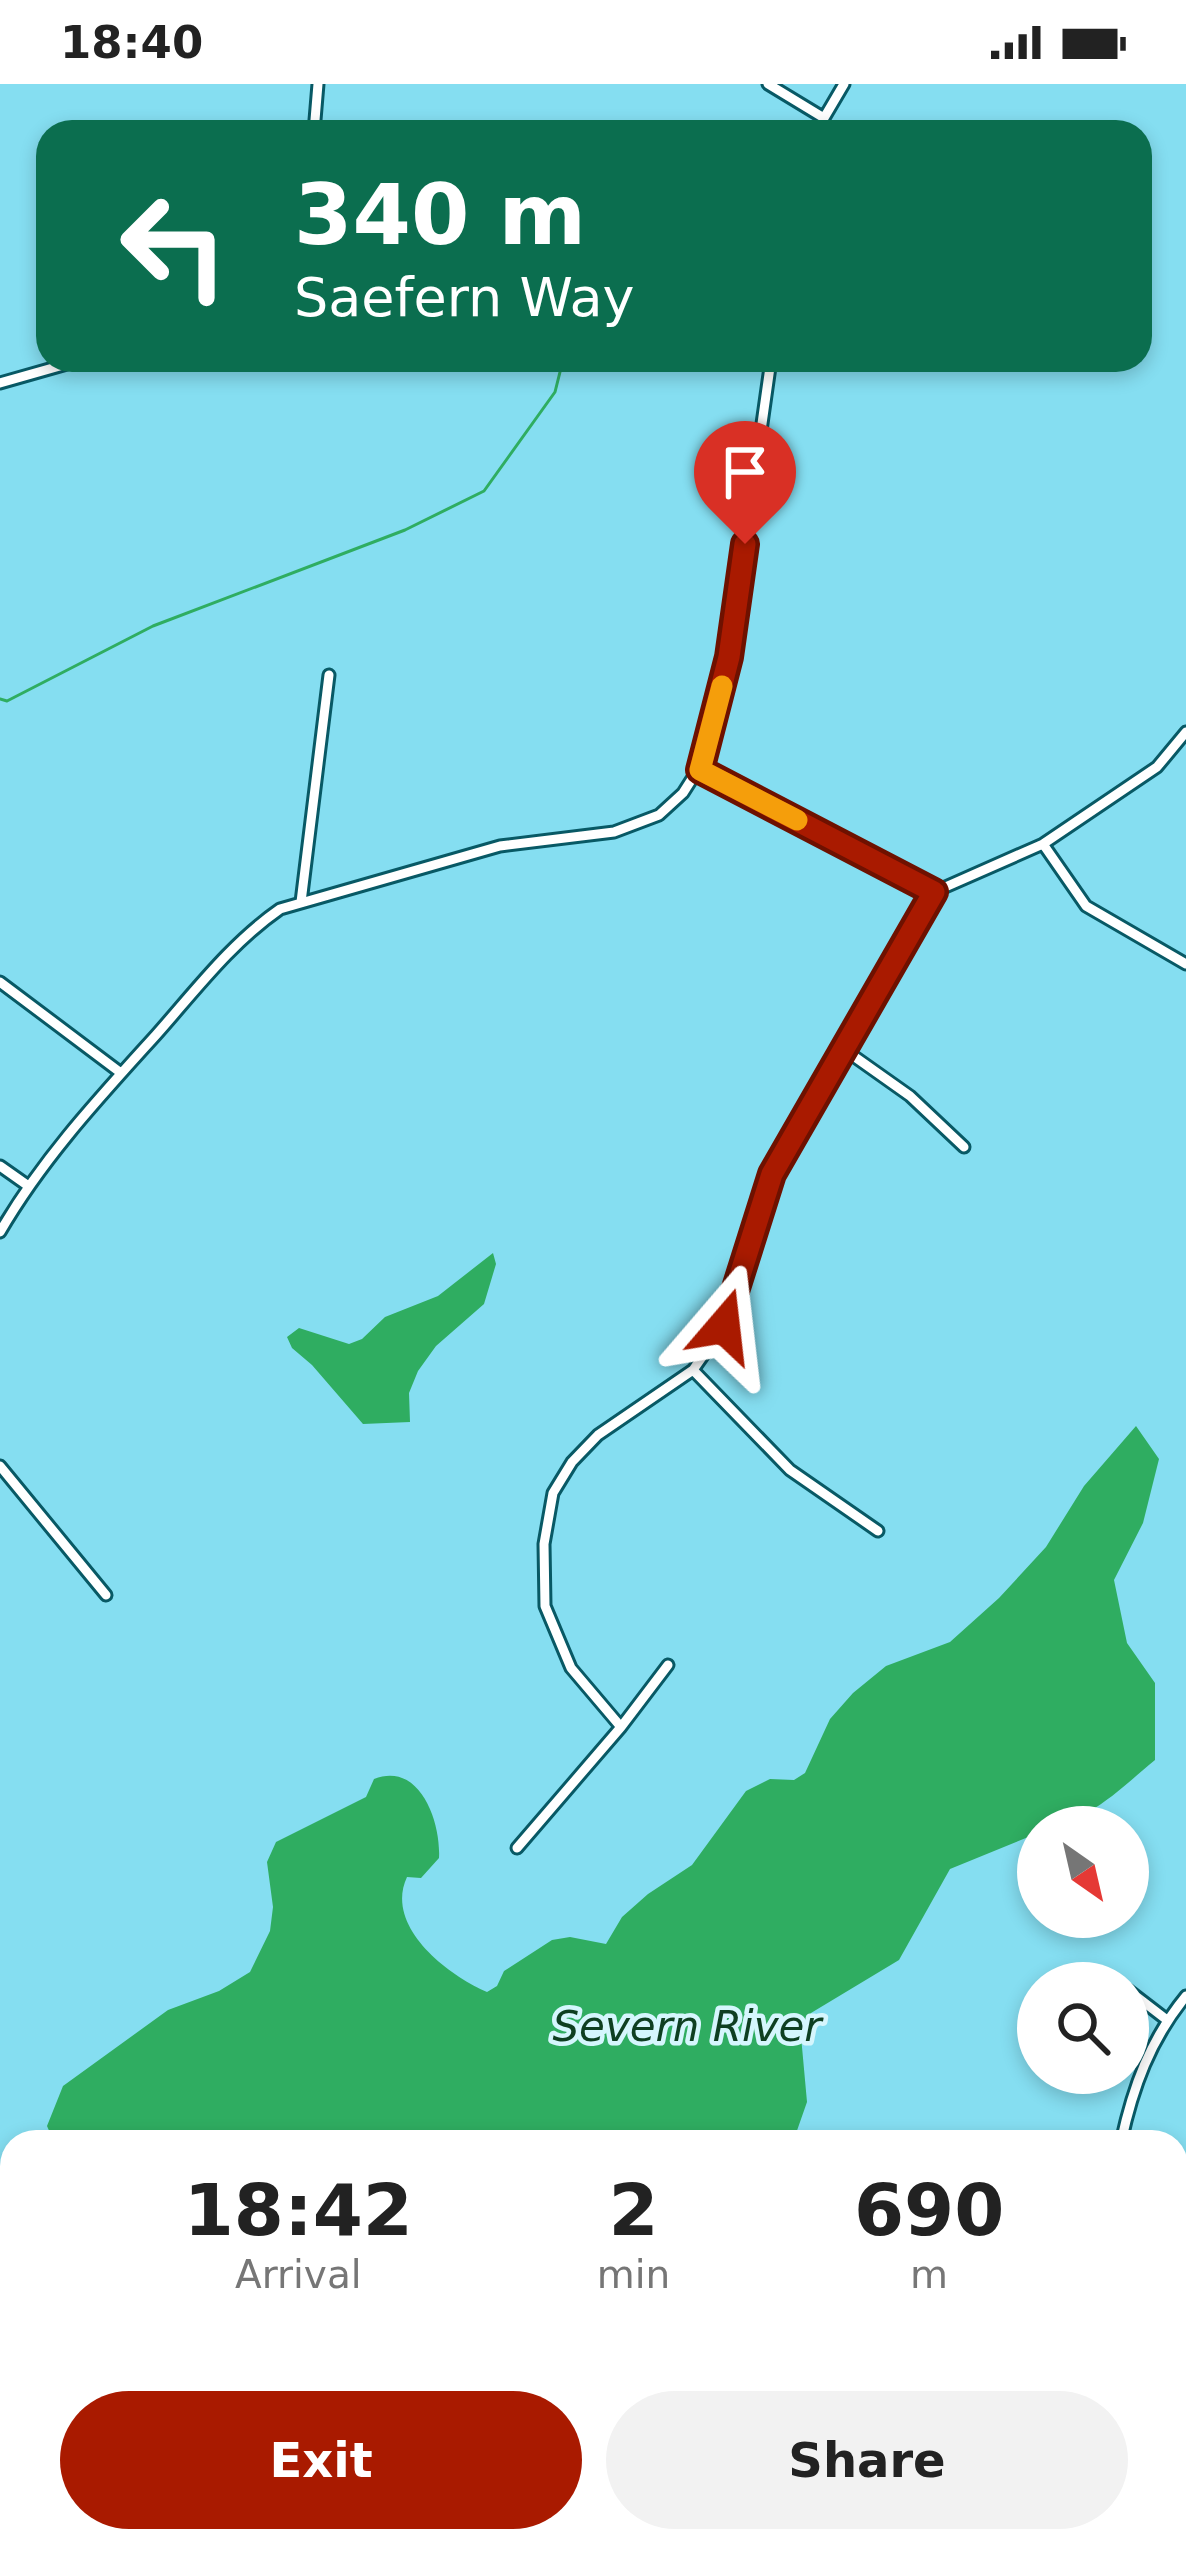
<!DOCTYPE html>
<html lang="en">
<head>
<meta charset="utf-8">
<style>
  :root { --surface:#fff; --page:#f2f2f2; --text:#222; --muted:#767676; --accent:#a91a00 }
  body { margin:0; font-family:"DejaVu Sans",sans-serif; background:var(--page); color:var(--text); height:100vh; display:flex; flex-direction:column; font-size:45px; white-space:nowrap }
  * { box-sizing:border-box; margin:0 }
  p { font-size:39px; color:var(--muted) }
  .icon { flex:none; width:66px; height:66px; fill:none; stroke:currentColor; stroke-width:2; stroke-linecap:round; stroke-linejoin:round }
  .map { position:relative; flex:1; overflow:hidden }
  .side { position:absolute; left:0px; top:2046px; width:1188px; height:423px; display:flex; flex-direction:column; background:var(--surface); border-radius:36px 36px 0 0; box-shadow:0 6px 18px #0003 }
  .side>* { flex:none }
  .top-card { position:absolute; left:36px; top:36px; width:1116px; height:252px; border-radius:36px; box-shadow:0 6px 18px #0003; background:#0b6e4f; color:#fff; overflow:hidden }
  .needle { width:78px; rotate:146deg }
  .fabs { position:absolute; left:1017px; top:1722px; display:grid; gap:24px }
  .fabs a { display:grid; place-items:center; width:132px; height:132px; border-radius:50%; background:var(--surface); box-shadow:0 6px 18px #0003; font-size:60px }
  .pin { position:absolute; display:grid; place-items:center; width:102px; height:102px; color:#fff; margin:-123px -51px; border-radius:50% 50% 50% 0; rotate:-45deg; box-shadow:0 0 12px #0007 }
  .pin .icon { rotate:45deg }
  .me { position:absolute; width:132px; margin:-66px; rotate:17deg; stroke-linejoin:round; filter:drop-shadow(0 0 9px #0008) }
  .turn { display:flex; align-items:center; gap:42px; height:252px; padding:0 60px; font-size:54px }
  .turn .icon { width:156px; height:156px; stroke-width:2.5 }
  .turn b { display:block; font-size:84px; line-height:102px }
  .eta { display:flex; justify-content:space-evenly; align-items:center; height:204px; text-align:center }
  .eta b { font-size:72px; font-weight:700; line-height:84px }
  .action { display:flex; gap:24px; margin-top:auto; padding:24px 60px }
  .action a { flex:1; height:138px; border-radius:72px; background:var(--accent); color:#fff; font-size:48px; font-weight:700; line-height:138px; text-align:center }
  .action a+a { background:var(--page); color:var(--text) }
  .status { display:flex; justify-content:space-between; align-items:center; height:84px; padding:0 60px; background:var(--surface); direction:ltr }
  .status svg { height:33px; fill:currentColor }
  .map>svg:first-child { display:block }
</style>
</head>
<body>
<div class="status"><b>18:40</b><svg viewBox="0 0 49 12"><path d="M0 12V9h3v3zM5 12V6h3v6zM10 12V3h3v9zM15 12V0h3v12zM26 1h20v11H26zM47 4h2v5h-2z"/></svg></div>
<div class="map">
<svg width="1186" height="2467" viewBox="0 0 1186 2467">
  <rect width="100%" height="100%" fill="#85def1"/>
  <path fill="#2fad61" d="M493,1169L496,1180L484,1220L436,1262L418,1287L409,1309L410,1338L363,1340L312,1281L292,1264L287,1253L299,1244L349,1260L362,1255L385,1233L438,1212Z
    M1136,1342L1159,1375L1143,1439L1114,1496L1127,1559L1155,1599V1676C1121,1704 1084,1743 1038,1743V1749L950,1785L899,1876L811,1929L801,1952L807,2018L793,2058H54L47,2042L63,2002L168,1926L219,1907L250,1888L270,1847L273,1823L267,1778L276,1758L366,1713L374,1695C420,1677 441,1738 439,1774L421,1794L407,1793C384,1842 447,1891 487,1908L497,1902L504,1887L552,1856L570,1853L606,1860L622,1833L648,1810L692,1781L746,1707L770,1695L794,1696L805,1689L830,1635L853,1609L886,1582L950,1558L999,1514L1046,1463L1084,1402Z
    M12,2267V2457H326L331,2467H0V2270Z"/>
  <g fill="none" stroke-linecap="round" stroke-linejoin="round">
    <path stroke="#2fad61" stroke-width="3" d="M0,615L7,617L153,542L405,446L484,407L555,308L563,276"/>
    <defs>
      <path id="minor" d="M768,0L824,34
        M314,48L318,0
        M820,48L824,34L844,0
        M0,299L81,276
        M700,686L934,808
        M1043,760L1086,822L1186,880
        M301,818L329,591
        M0,898L121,989
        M845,966L910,1012L964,1063
        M0,1082L27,1101
        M0,1148C43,1074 99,1014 156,951C195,907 231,859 280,825L500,762L614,748L659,731L683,709L704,676L729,573L771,276
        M693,1286L790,1386L878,1447
        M0,1382L106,1511
        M621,1643L571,1584L545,1522L544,1460L553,1409L572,1378L598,1351L693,1286L724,1242L772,1090L934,808L1043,760L1157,683L1186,648
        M517,1764L621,1643L668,1581
        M1050,1899C1073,1886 1095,1887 1118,1899
        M1128,1906L1167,1936
        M1028,1928L1038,1911
        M1121,2058C1133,2003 1150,1956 1186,1912
        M1176,2076L1186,2083
        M575,2467L577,2457
        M841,2467L845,2457"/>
    </defs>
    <use href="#minor" stroke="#085965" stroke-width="15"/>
    <use href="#minor" stroke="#fff" stroke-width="9"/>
  </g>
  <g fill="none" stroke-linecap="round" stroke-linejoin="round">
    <defs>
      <path id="route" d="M724,1242L772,1090L934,808L700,686L729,573L745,460"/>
    </defs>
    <use href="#route" stroke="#6e1100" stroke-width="30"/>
    <use href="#route" stroke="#a91a00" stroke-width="21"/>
    <path stroke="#f59e0b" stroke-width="21" d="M722,602L700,686L797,736"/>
  </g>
  <g text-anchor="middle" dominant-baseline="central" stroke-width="9" stroke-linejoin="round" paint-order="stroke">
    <g font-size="42" font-style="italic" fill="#0e3f21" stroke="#d5f6fd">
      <text x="687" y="1942">Severn River</text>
    </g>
  </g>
</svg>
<div class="fabs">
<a><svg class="needle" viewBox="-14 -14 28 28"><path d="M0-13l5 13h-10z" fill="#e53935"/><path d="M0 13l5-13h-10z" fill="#767676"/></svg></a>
<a><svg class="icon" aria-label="search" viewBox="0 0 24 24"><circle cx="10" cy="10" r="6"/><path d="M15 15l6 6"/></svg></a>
</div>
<div class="pin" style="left:745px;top:460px;background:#d93025"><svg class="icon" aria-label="arrive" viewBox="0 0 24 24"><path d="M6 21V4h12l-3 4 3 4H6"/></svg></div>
<svg class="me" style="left:724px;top:1242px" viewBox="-20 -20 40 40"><path d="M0-17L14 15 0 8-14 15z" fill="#a91a00" stroke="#fff" stroke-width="4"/></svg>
<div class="top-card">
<div class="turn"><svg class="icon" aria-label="left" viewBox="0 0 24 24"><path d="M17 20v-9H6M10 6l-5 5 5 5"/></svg><div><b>340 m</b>Saefern Way</div></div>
</div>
<section class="side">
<div class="eta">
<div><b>18:42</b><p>Arrival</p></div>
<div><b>2</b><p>min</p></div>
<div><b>690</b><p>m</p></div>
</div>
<div class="action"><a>Exit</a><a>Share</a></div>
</section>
</div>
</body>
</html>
